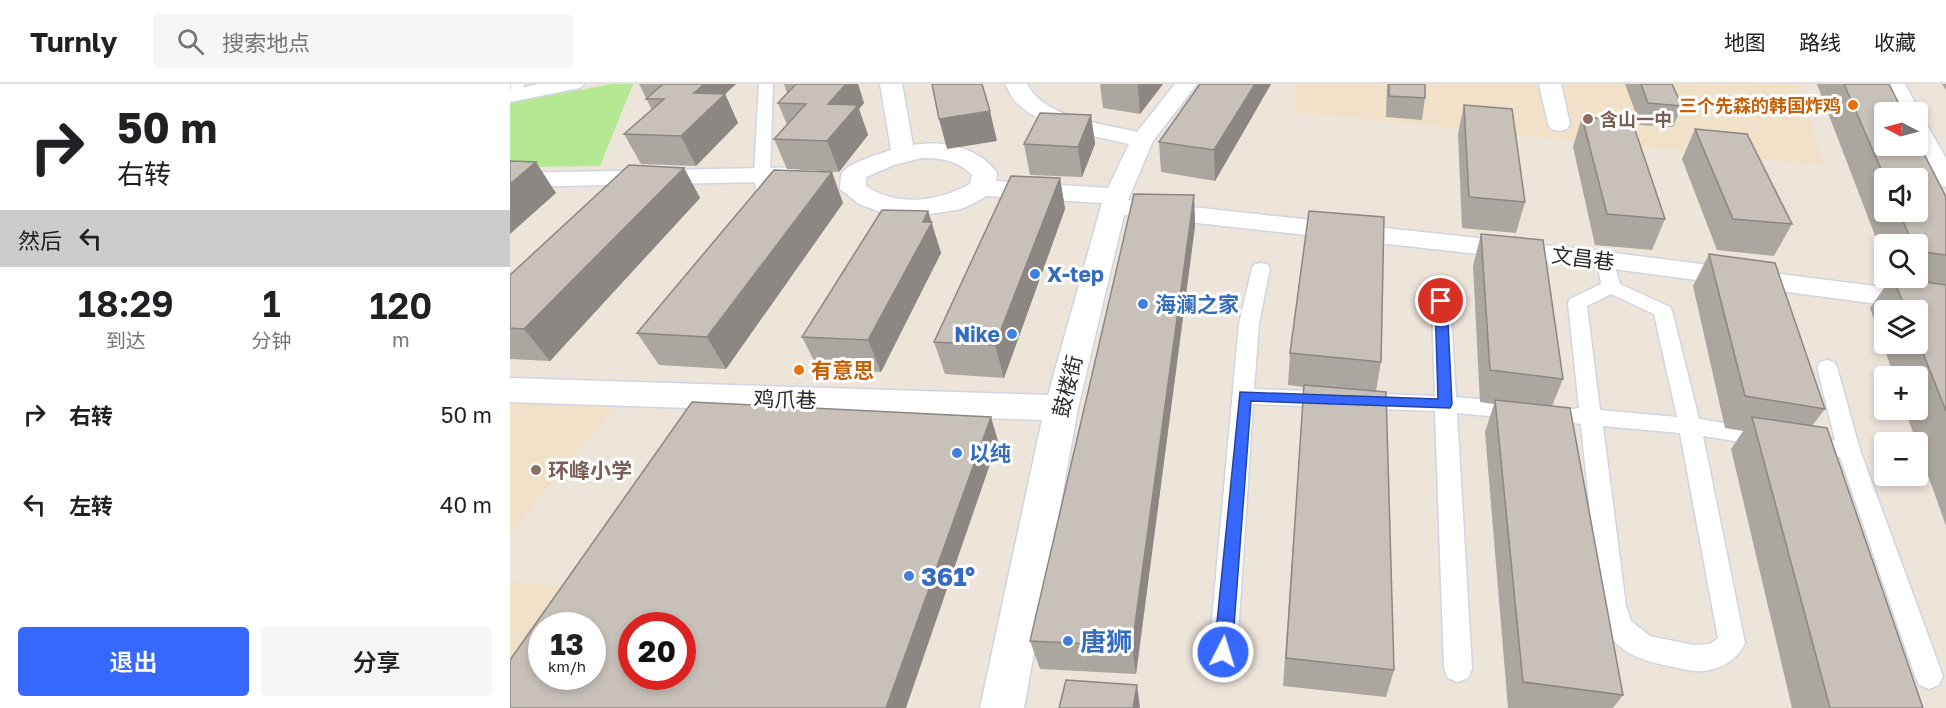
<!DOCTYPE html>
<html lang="zh">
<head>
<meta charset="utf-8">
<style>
  :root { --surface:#fff; --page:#f6f6f6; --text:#202124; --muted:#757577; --line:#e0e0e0; --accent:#3668ff }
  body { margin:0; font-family:"Golos Text","Noto Sans SC",sans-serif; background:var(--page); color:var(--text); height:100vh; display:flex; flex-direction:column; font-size:22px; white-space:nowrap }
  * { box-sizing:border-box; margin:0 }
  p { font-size:20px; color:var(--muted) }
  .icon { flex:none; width:33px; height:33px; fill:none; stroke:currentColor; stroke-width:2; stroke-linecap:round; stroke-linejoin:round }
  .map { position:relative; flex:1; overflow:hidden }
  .sheet { display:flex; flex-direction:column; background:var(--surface); width:510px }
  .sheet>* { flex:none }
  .guide { background:#fff; color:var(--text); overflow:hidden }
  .needle { width:39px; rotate:276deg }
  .buttons { position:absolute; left:1364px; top:18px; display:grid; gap:12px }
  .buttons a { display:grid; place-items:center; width:54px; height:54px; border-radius:6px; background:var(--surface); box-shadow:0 3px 9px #0003; font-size:30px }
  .speed { position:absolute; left:18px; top:528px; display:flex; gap:12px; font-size:30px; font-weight:700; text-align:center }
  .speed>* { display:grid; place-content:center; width:78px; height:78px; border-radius:50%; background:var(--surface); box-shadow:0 3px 9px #0003; line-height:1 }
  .speed small { font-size:15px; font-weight:400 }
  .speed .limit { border:9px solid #d22; background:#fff; color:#111 }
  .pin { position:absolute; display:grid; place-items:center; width:51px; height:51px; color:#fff; margin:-26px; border:3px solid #fff; border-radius:50%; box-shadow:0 2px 6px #0007 }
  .me { position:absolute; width:66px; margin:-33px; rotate:5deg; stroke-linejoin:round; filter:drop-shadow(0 0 4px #0008) }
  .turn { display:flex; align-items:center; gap:21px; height:126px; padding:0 18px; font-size:27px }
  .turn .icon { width:78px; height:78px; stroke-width:2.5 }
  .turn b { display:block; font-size:42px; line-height:51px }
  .then { display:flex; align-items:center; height:57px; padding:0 18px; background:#0003; gap:12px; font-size:22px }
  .eta { display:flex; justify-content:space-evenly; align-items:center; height:102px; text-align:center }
  .eta b { font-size:36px; font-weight:600; line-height:42px }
  .action { display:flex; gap:12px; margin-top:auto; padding:12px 18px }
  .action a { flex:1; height:69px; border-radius:6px; background:var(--accent); color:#fff; font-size:24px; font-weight:600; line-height:69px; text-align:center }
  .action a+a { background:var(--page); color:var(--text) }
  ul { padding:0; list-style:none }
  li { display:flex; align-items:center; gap:18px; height:90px; padding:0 18px }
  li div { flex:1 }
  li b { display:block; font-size:22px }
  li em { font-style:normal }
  header { display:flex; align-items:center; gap:36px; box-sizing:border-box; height:84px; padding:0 30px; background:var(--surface); border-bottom:2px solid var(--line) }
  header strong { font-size:28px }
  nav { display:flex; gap:33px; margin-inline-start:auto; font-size:21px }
  .search { width:420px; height:54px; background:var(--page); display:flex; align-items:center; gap:15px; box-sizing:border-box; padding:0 21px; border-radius:6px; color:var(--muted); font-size:22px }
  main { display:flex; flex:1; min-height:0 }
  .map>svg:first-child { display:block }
</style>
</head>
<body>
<header>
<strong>Turnly</strong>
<div class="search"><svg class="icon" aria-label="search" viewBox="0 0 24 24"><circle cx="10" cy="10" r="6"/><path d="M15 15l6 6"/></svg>搜索地点</div>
<nav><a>地图</a><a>路线</a><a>收藏</a></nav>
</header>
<main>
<section class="sheet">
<div class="guide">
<div class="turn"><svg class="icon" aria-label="right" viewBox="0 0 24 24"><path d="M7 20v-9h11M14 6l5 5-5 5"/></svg><div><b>50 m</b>右转</div></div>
<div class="then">然后<svg class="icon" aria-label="left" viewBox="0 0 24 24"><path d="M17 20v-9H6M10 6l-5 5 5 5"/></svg></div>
</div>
<div class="eta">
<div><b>18:29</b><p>到达</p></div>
<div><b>1</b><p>分钟</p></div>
<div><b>120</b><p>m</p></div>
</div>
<ul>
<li><svg class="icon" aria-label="right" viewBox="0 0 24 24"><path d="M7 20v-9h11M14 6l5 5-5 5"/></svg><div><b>右转</b></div><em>50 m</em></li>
<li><svg class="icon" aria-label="left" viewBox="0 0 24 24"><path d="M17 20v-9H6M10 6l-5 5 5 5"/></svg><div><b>左转</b></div><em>40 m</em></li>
</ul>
<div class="action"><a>退出</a><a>分享</a></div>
</section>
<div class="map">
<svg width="1436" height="624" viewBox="0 0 1436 624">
  <rect width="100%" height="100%" fill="#ede4da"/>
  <path fill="#f0e1c8" d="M785,0H1289L1313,81L785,28Z
    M0,314L105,323L0,449Z
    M0,498L58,502L0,585Z"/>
  <path fill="#b5e892" d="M102,0H123L90,82L0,83V19Z"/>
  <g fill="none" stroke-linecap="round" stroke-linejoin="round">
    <defs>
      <path id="lane" d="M1,0H15L5,15L0,16Z
        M249,0H263L260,91L263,111L255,116L247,111L244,91Z
        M1096,171L1102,172L1110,200L1160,223L1162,227L1189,335L1257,346L1265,348L1268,354L1265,360L1257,362L1193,352L1235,559C1226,580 1200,591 1178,586C1151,580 1118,577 1100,552C1086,533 1087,491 1084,468C1080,425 1075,383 1071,340L1057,338L1054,332L1057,326L1069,324L1058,219L1060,215L1091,200L1087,176L1090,172ZM1101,210L1144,230L1167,333L1090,326L1077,222ZM1093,342L1170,349L1208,554L1200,560L1183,561L1140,552L1121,537L1116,522Z
        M751,179L757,180L760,184L749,240L744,305L925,312L921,197L924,193H936L939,197L946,313L1010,319L1018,321L1021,327L1018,333L1010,335L947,329L962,585L958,594L948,598L938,594L934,585L925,327L743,320L727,568L723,577L713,581L703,577L699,568L729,240L742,184L745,180Z
        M1317,276L1324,278L1327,283L1350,366L1433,592L1429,601L1419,605L1409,601L1405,592L1330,373L1289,366L1286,360L1289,354L1297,352L1325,356L1307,283L1310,278Z"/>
      <path id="street" d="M29,0H74L70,4L0,18V6Z
        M370,0H392L403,61C433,56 469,63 487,89L486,97L598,104L619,60C586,52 532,44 508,20C502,15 499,7 495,0H517C536,35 591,39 627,48L665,0H687L643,57L618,116L1096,168L1436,211V229L1096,184L614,131L568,324L514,624H470L532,336L0,318V294L538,311L592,119L477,112L456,123L447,126L412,131L376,130L349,120L330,105C331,101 330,94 332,90C336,79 370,70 381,66ZM411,74C432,74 447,76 462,91L460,100C428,118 387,123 356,102V93L384,81Z
        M1029,0H1051L1060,40L1057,45L1049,47L1041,45L1038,40Z
        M304,83L313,85L316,90L313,95L304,97L0,103V89Z"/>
      <path id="secondary" d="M1373,0H1395L1410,28L1407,32V28H1388Z
        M1407,36L1415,38L1436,74V103L1427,101L1405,62Z"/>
    </defs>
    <use href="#lane" stroke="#d0d5e4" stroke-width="3"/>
    <use href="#street" stroke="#d0d5e4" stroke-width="3"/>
    <use href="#secondary" stroke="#d0d5e4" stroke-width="3"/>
    <use href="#lane" fill="#fff" fill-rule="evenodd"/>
    <use href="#street" fill="#fff" fill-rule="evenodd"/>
    <use href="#secondary" fill="#fff" fill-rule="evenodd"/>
  </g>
  <path fill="#aca6a0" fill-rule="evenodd" d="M129,0H226L215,10L228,39L186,82L131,80L114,50L142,26Z
    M274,0H348L354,19L349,25L358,51L329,88L277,85L264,55L277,41L268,19L277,9Z
    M590,0H653L630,30L593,24Z
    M761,0L705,97L651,88L649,58Z
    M877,0H915V14L912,36L876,33Z
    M1115,0H1162L1172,22L1163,43L1130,41Z
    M1307,0H1379L1436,113V442L1395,326H1407V292H1384L1360,224L1381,194H1407V160H1374V175ZM1374,94H1407V128H1374ZM1374,226H1407V260H1374Z
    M1432,0H1436V6Z
    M954,21L1015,118L1006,149L952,144L948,50Z
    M581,31L585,60L572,93L520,91L514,60Z
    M1072,33L1155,135L1142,166L1085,161L1063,63Z
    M1185,45L1282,140L1264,172L1207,166L1172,75Z
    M174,84L190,114L40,277L0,275V191Z
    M550,94L555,125L494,294L435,290L424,258Z
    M684,111L685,142L626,590L530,585L520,557Z
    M333,119L216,285L149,281L127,249Z
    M418,127L431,169L371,288L308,285L292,253Z
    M971,150L1053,295L1042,322L1113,611L1103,624H998L975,348L984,320L970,318L963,182Z
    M1199,170L1315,325L1302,342L1413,624H1282L1221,365L1233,347L1215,344L1183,202Z
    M780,269L871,278L866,307L884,586L876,613L773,602L794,303L778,301Z"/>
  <path fill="#8c8782" d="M183,0H226L215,10L228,39L186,82L171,52L184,9Z
    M323,0H348L354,19L349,25L358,51L329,88L317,57L318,20Z
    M629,0H653L630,30L628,1Z
    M745,0H761L705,97L704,66Z
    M480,27L487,57L437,65L429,35Z
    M581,31L585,60L572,93L568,63Z
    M26,78L46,109L0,150V100Z
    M174,84L190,114L40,277L14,245Z
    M322,88L333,119L216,285L197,253Z
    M550,94L555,125L494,294L485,261Z
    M684,111L685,142L626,590L622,562Z
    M418,127L431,169L371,288L358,256L413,138Z
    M481,333L488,357L396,624H376Z
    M627,601L630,624H623Z"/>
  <path fill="#c8c1ba" stroke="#8c8782" stroke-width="1.5" fill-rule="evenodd" d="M153,0H194L184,9L215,10L171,52L114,50L154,15H136Z
    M286,0H336L318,20L348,21L317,57L264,55L296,20L268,19Z
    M422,0H472L480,27L429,35Z
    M690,0H745L704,66L649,58Z
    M879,0H915V14L879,12Z
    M1131,0H1162L1172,22L1138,19Z
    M1334,0H1379L1393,28H1374V62H1407V56L1436,113V171L1407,167V160H1403L1389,128H1407V94H1375Z
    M954,21L1002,25L1015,118L959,113Z
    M530,29L581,31L568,63L514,60Z
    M1072,33L1122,37L1155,135L1097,130Z
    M1185,45L1237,50L1282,140L1223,135Z
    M0,77L26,78L0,100Z
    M119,81L174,84L14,245L0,244V191Z
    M264,86L322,88L197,253L127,249Z
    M501,92L550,94L485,261L424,258Z
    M624,110L684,111L622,562L520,557Z
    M372,126L418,127L413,138H422L358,256L292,253Z
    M799,127L874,133L871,278L780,269Z
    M971,150L1033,156L1053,295L980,286Z
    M1199,170L1265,179L1315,325L1235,312Z
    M1383,194H1389L1436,201V327L1407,254V226H1396Z
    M794,301L876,308L884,586L776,574Z
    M985,316L1060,324L1113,611L1013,598Z
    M182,318L481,333L376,624H0V576ZM32,542H82V592H32ZM122,542H172V592H122Z
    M1242,333L1317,344L1413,624H1320Z
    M556,596L627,601L623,624H549Z"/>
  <path fill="#3668ff" stroke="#2344a6" stroke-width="1.5" d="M931,213L937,217L942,320L940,324L741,317L722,568L719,573L713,576L707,573L704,568L730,308L928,315L925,217Z"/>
  <g fill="#e8710a" stroke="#fff" stroke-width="2">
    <circle cx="1343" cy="21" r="6"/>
    <circle cx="289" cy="286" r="6"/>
  </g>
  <g fill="#8d6e63" stroke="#fff" stroke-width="2">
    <circle cx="1078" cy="35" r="6"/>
    <circle cx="26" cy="386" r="6"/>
  </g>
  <g fill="#3f7fe0" stroke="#fff" stroke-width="2">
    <circle cx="525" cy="190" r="6"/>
    <circle cx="633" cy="220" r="6"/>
    <circle cx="502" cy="250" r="6"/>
    <circle cx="447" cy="369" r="6"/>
    <circle cx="399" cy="492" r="6"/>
    <circle cx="558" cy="557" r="6"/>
  </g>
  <g text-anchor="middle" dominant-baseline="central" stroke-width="6" stroke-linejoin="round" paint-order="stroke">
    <g font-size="18" font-weight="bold" fill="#c56008" stroke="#fff" text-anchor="end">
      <text x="1331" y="21">三个先森的韩国炸鸡</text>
    </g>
    <g font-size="18" font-weight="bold" fill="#785e54" stroke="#fff" text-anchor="start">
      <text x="1090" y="35">含山一中</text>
    </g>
    <g font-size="21" fill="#2a2a2a" stroke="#fff">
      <text transform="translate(1073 174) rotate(7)">文昌巷</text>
      <text transform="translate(557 302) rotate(-76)">鼓楼街</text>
      <text transform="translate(275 315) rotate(2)">鸡爪巷</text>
    </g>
    <g font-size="21" font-weight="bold" fill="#366cbe" stroke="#fff" text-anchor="start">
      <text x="537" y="190">X-tep</text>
      <text x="645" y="220">海澜之家</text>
      <text x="490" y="250" text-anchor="end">Nike</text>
      <text x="459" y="369">以纯</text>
    </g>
    <g font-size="21" font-weight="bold" fill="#c56008" stroke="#fff" text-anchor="start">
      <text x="301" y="286">有意思</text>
    </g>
    <g font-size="21" font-weight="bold" fill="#785e54" stroke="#fff" text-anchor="start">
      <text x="38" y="386">环峰小学</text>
    </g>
    <g font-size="26" font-weight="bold" fill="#366cbe" stroke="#fff" text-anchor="start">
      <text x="411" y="492">361°</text>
      <text x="570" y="557">唐狮</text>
    </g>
  </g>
</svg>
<div class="buttons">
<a><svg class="needle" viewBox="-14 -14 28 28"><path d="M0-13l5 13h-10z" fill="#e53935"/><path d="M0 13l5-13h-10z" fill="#757577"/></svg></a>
<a><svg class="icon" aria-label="sound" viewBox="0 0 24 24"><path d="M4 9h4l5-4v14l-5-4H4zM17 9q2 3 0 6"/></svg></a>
<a><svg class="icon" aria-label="search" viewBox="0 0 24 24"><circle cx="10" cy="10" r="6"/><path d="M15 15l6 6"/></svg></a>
<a><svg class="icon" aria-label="layers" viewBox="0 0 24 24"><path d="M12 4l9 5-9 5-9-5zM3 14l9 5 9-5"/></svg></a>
<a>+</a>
<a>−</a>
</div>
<div class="speed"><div>13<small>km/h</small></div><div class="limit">20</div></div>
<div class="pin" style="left:931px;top:217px;background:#d93025"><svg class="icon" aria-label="arrive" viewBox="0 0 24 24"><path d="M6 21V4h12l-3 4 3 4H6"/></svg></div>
<svg class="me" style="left:713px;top:568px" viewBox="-20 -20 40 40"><circle r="17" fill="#3668ff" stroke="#fff" stroke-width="3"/><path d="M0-11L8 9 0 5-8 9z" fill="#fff"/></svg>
</div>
</main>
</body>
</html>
